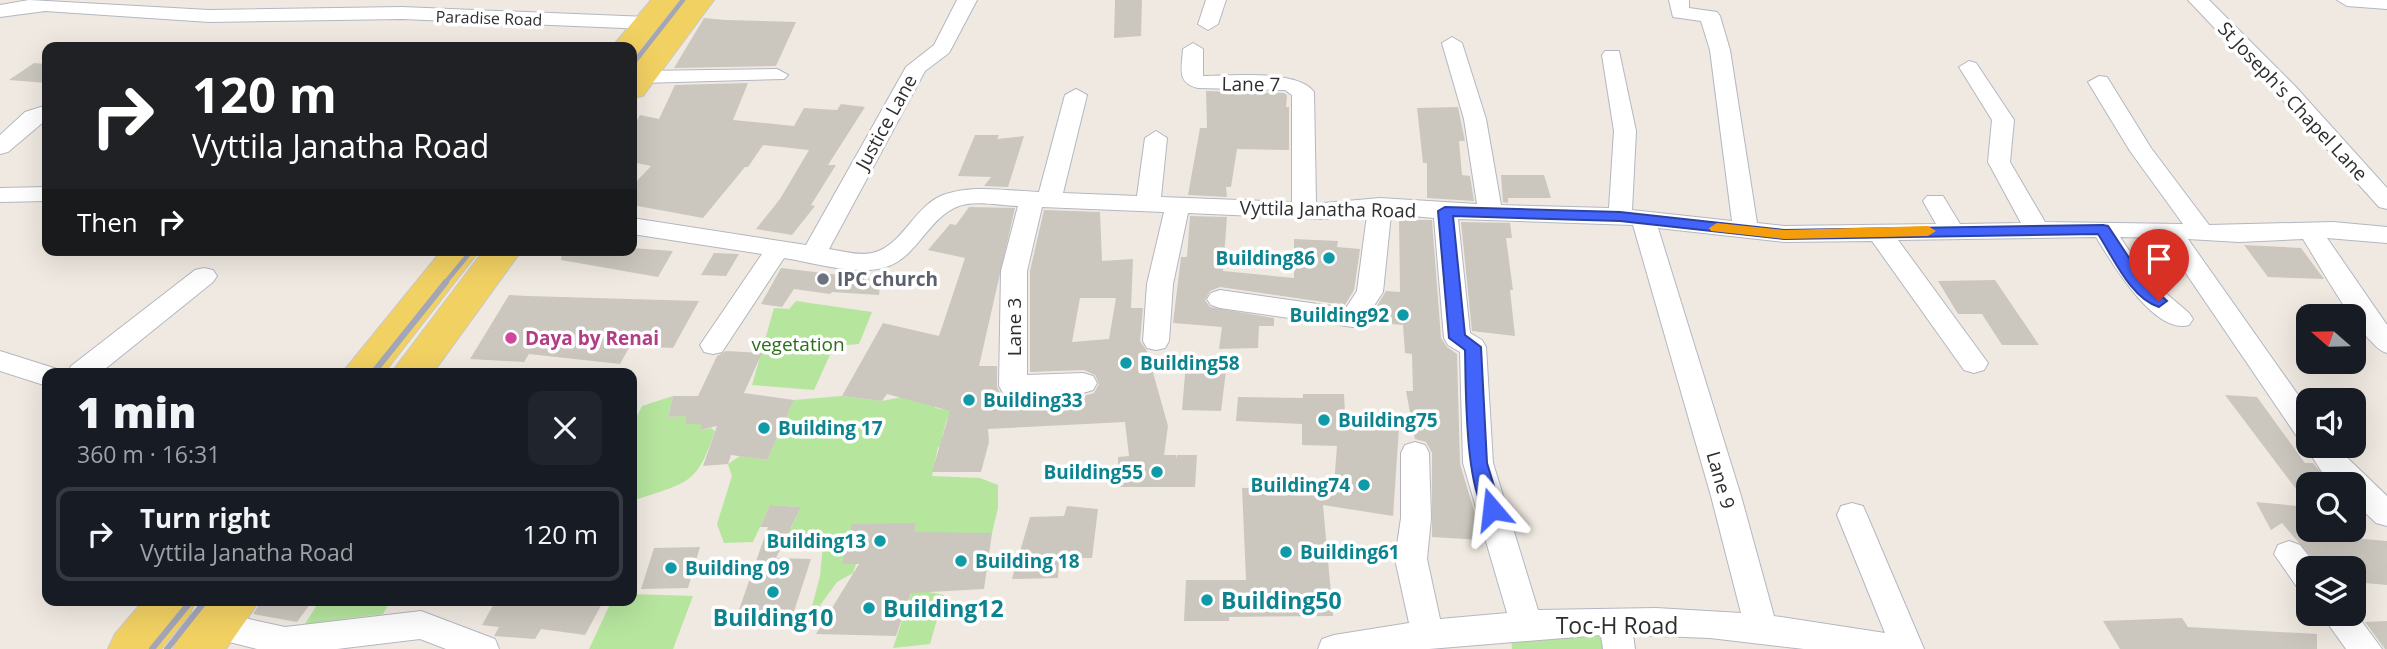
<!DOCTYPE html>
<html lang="en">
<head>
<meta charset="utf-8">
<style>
  :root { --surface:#171b24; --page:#20242c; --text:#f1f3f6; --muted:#9ea1a6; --line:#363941 }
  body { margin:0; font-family:"Open Sans",sans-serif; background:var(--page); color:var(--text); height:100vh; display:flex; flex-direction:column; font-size:26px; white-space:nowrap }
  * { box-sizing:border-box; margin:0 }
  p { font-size:23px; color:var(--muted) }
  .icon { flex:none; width:38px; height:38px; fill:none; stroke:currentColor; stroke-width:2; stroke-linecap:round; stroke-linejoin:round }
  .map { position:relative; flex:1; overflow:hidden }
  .details { position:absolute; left:42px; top:368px; width:595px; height:238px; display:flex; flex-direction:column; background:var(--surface); border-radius:14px; box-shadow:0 7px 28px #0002 }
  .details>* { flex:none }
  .banner { position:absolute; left:42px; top:42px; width:595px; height:214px; border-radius:14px; box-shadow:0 7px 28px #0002; background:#202124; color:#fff; overflow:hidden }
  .needle { width:46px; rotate:290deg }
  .tools { position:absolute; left:2296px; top:304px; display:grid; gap:14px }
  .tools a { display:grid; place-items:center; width:70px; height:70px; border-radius:14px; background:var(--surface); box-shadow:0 7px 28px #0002; font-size:35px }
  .pin { position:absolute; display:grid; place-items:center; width:60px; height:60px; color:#fff; margin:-72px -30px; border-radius:50% 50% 50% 0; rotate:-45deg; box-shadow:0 0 7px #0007 }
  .pin .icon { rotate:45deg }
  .me { position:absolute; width:77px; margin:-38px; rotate:343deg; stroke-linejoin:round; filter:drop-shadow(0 0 5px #0008) }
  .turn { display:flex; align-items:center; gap:24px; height:147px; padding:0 35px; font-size:32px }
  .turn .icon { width:91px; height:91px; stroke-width:2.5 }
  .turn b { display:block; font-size:49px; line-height:60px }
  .then { display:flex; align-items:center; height:66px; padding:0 35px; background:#0003; gap:14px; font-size:26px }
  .round { display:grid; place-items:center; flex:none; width:74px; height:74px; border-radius:14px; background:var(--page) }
  .head { display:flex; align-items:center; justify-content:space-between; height:119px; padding:0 35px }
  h1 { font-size:42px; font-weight:800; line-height:52px }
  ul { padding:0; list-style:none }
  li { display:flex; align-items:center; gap:21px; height:94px; margin:0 14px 10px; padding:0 21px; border:4px solid var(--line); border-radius:14px }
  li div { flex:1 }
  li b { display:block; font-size:26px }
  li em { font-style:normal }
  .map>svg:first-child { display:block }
</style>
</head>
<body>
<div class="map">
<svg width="2387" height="649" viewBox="0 0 2387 649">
  <rect width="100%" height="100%" fill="#efe9e1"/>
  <path fill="#b6e59e" d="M796,301L872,312L859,344L834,346L814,390L752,385L774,308L789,309Z
    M936,390L935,408L996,418L991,425L947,419L942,437L982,443L987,450L938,447L932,476L980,478L998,485V508L992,533L929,592L944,595L930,644L893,648L915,582L906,558L916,523L843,564H856L853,573L837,582L808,622L820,576L823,544L763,542L771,527L791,528L801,507L770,505L753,542L724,543L717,524L732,476L728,464L740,456L767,460L794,400L842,396L882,401Z
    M673,396L668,417L685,416L686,423L701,424L700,430L711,428L715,431C697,484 689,482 638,499L632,489V426L642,406Z
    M632,594L693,596L673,649H589L612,600H632Z
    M320,600H391L383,614L305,624Z
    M1595,629L1605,639L1606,649H1512L1511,635Z"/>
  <path fill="#cbc7bf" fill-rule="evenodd" d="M1115,0H1142L1141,36L1114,38Z
    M704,18L726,20L796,22L776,66L674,68Z
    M34,63L47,64V83L9,80Z
    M748,83L733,120L794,126L804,108L837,110L841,104L865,107L828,165H836L811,205L815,206L792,235L756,229L780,199L809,150L763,145L748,167H745L703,218L632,205V186L651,166L632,162V129L640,115L659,119L675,85Z
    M1206,91L1284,93L1287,95L1286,107H1289V150L1237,149L1231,187H1226L1227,197L1188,195L1200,128H1207Z
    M1458,107L1465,141H1459L1462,175L1470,176L1474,201L1427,198V163H1423L1417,108Z
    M975,135H999L997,139L1024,136L1008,187L984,186L991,177L958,176Z
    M1501,175H1544L1551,198H1508V203L1503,202Z
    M969,207L1015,208L979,366H997V387L1002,396L1013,399L1084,396L1094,393L1099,384L1095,375L1084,370L1030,372V271L1044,210L1100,212L1102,261L1133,259L1131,308H1143L1140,341L1147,351L1168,426L1164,455H1176L1177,459V455H1197L1195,487H1119L1118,457L1129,456L1125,422L988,429L989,442L981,472H932L950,411L887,394L882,401L842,396L883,323L939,336L965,258L928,250L950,224L956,225ZM1080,298H1116L1109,339L1072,342Z
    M1190,216L1227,217L1223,271L1294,278V239L1338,241L1337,247L1360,249L1354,290L1345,305L1220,287L1210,291L1205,300L1210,307L1274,318V326H1259L1258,348L1219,349L1222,327L1173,323L1181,257H1187Z
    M1399,220H1432L1441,338L1447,347L1457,354L1460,464L1483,540L1432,537V453L1426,442L1415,439L1406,391H1413L1412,354L1405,353L1403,325L1367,322L1386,291L1400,292Z
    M1461,222L1510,223L1512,238H1506L1513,290H1510L1515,336L1472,331Z
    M2244,245L2301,248L2324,279L2268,277Z
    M632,248L673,251L658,277L561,260L562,250H632Z
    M714,253L739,254L726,276L701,275Z
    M781,268L881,280L879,295L832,292L830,294L794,289L782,307L761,304Z
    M1995,280L2039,345H2002L1982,314H1958L1938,281Z
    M509,295L528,296L699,301L673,348L630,346L620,364L529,354L524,362L470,359Z
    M726,351L762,353L744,393L794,400L767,460L731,455L728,464L703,466L717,426L700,430L701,424H686L685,416L668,417L673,396H698L717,356Z
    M1186,363H1227L1221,411L1182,410Z
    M1303,394H1344L1345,414L1400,413L1393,516L1323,505L1333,616L1229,617V621H1184L1186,580H1246L1242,488L1334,485L1337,446L1302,445V424L1236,421L1238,397L1303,398Z
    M2225,395L2257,397L2305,463H2313L2332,485H2308V505Z
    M2256,502L2308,507V530H2316L2319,535L2387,541V585L2354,582V569H2321L2282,523L2271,530Z
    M770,505L801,507L776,558L811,559L789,627L734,624L768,527H760Z
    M1067,506L1098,509L1092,558H1059L1058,578L1012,579L1030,517L1064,516Z
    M916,523L914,532L992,533L984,589L911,593L896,636L816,634L859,564H842L852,524Z
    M700,547L688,588L641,589L654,548Z
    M262,600H313L297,622L253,614Z
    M496,600H604L585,635L541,629L535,639L494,636L499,627L482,625Z
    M2182,618L2188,627L2317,634V649H2120L2103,621Z
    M2387,621V649H2385L2365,622Z"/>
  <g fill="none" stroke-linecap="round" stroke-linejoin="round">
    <defs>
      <path id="street" d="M29,0L209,10L402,7L648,17L658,23L648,29L402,19L209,22L45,11L0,17V5Z
        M957,0H977L949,53L925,71L829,249C842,251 859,256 872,253C902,247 914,206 943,195C972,184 1008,191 1039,192L1065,95L1076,89L1087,95L1063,193L1137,196L1145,138L1156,131L1167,138L1161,197L1292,202V95L1285,90L1198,88C1176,83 1182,68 1183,49L1193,43L1203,49V76C1229,76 1298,69 1314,92L1316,203H1324L1380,198L1477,204L1464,119L1442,43L1452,37L1462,43L1486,119L1501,205L1609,208L1614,131L1602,55L1605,51H1619L1636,131L1632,210L1732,221L1710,50L1701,21L1673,17L1669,0H1689V8L1717,12L1720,16L1730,50L1757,223L1784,226L1936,224L1923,201L1927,196H1943L1960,224L2021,223L1988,162L1992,120L1959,67L1969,61L1976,63L2014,120L2010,162L2045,222L2183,224L2130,151L2088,82L2099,76L2107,77L2151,148L2209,225L2333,222L2387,227V243L2327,238L2387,325V353C2364,347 2319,264 2303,239L2239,242L2188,239L2308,409V446H2335L2387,496V526L2376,523L2354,502V485H2336L2322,472L2305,446L2308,441L2298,438L2162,238L2120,237L2147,277L2189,313L2193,319L2189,325C2154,335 2112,263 2096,237L1898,240L1988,363L1984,370L1974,373L1964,370L1872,241L1784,242L1658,228L1741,496L1774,616L1885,633L1837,515L1841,506L1852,503L1863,506L1867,515L1924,649H1804L1710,638L1633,635L1635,649H1603L1601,635L1429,649H1318L1322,639L1334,635L1409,623L1395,559L1401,518V453L1405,445L1415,442L1425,445L1429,453L1431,518L1427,559L1440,619L1507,613L1463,463L1460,352L1448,345L1444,338L1434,218L1391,214L1383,292L1362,324L1353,327L1220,308L1211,305L1207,299L1211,293L1220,290L1346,308L1357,291L1367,215L1324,219L1188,213L1173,284L1169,341L1165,348L1156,350L1147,348L1143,341L1147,284L1164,212L1042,207L1027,271V375L1083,373L1093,376L1097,383L1093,390L1083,393L1013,396L1003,393L999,386L1001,271L1018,206C1001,206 976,200 959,206C928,217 918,257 886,267C855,276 816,263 784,258L722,352L713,354L704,352L700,345L762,254L632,234V218L806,245L906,67L934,45ZM1458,219L1633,225L1711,496L1741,613L1656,608L1538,610L1493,463L1486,347L1482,340L1470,333Z
        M1206,0H1226L1218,24L1208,30L1198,24Z
        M2188,0H2209L2295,86L2387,188V209L2379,207L2279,96Z
        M2337,0H2387V9L2347,6Z
        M777,69L788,75L784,79L641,83L632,79L634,73L641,71Z
        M47,105V119L8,152L0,154V135L25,112Z
        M47,187V201L0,202V188Z
        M204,268L213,270L217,276L213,282L100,373H68L71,366L195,270Z
        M0,351L57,369L59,373H47V386L0,371Z
        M2289,541L2300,545L2319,569H2308V591L2297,587L2274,554L2278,545Z
        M421,611L495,639L499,649H446L420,639L337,649H257L206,636L201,626L206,616L217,612L285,627Z
        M2354,611L2382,649H2346L2321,614H2354Z"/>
      <path id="primary" d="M651,0H680L638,53L632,55V47H612Z
        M685,0H714L643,96L632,98V68Z
        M442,250H480L384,373H342Z
        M484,250H522L433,373H391Z
        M144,600H196L190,614L161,649H108L115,634Z
        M208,600H260L226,649H173L180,634Z"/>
    </defs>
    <use href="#street" stroke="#b4b7c1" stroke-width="2"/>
    <use href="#primary" stroke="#c9c9c9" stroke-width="2"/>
    <use href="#street" fill="#fff" fill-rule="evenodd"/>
    <use href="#primary" fill="#f2d163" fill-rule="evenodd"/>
    <path stroke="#a3a6b8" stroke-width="4.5" d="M632,65L683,0
      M445,283L472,250"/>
    <path stroke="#a3a6b8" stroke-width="6" d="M373,373L446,282
      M152,649L192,600
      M167,649L206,600"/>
  </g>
  <path fill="#4264fb" stroke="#2b41a3" stroke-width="2" d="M1445,207L1620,212L1784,230L2103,225L2108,226L2143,279L2167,301L2159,307C2131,299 2113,257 2098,234L1784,239L1620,221L1453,216L1465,335L1481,347L1487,463L1501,509L1492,516C1464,507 1466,379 1465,350L1449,338L1438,211Z"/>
  <path fill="#f59e0b" d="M1717,223L1784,230L1928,226L1936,231L1928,236L1784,239L1711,231L1709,228Z"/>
  <g fill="#0f9aa8" stroke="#fff" stroke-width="2.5">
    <circle cx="1329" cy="258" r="7"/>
    <circle cx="1403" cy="315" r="7"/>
    <circle cx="1126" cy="363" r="7"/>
    <circle cx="969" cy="400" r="7"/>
    <circle cx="1324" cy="420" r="7"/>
    <circle cx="764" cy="428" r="7"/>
    <circle cx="1157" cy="472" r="7"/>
    <circle cx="1364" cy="485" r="7"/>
    <circle cx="880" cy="541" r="7"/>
    <circle cx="1286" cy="552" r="7"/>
    <circle cx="961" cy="561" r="7"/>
    <circle cx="671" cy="568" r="7"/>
    <circle cx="773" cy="592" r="7"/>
    <circle cx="1207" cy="600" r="7"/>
    <circle cx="869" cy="608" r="7"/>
  </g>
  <circle fill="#6b7280" stroke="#fff" stroke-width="2.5" cx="823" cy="279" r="7"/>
  <circle fill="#d1479c" stroke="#fff" stroke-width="2.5" cx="511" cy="338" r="7"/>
  <g text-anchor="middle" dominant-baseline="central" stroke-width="7" stroke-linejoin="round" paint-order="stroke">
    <g font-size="16" fill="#2e2e2e" stroke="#fff">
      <text transform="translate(489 18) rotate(2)">Paradise Road</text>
    </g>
    <g font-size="19" fill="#2e2e2e" stroke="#fff">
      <text transform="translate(1251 84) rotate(1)">Lane 7</text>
      <text transform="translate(2293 101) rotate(47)">St Joseph's Chapel Lane</text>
      <text transform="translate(886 122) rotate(-61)">Justice Lane</text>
      <text transform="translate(1328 209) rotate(1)">Vyttila Janatha Road</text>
      <text transform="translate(1014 327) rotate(-90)">Lane 3</text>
      <text transform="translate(1721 480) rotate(74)">Lane 9</text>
    </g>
    <g font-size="19" font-weight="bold" fill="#0d838f" stroke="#fff" text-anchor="start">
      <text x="1315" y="258" text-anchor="end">Building86</text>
      <text x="1389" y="315" text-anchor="end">Building92</text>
      <text x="1140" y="363">Building58</text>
      <text x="983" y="400">Building33</text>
      <text x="1338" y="420">Building75</text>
      <text x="778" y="428">Building 17</text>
      <text x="1143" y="472" text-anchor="end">Building55</text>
      <text x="1350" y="485" text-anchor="end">Building74</text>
      <text x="866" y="541" text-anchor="end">Building13</text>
      <text x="1300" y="552">Building61</text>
      <text x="975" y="561">Building 18</text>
      <text x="685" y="568">Building 09</text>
    </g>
    <g font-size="19" font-weight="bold" fill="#5b616d" stroke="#fff" text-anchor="start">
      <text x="837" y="279">IPC church</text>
    </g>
    <g font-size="19" font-weight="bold" fill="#b23c85" stroke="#fff" text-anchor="start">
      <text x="525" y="338">Daya by Renai</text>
    </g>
    <g font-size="19" fill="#2c6e1b" stroke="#fff">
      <text x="798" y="344">vegetation</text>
    </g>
    <g font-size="23" font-weight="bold" fill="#0d838f" stroke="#fff" text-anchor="start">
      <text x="1221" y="600">Building50</text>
      <text x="883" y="608">Building12</text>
      <text x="773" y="617" text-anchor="middle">Building10</text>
    </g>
    <g font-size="23" fill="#2e2e2e" stroke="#fff">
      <text x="1617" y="625">Toc-H Road</text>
    </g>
  </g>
</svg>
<div class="tools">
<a><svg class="needle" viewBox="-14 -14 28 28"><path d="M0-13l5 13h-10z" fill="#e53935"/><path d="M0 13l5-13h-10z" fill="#9ea1a6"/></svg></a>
<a><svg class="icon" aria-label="sound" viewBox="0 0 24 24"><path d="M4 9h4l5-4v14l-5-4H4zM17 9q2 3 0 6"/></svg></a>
<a><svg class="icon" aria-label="search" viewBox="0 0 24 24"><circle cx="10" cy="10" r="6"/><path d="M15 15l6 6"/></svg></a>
<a><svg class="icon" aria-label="layers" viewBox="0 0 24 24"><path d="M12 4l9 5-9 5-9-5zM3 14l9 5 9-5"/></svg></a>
</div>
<div class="pin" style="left:2159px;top:301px;background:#d93025"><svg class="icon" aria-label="arrive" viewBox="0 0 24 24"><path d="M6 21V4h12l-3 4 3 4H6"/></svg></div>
<svg class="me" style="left:1492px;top:509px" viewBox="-20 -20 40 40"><path d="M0-17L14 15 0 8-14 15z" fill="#4264fb" stroke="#fff" stroke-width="4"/></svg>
<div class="banner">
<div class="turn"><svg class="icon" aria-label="right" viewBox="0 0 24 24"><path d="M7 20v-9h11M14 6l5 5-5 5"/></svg><div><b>120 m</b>Vyttila Janatha Road</div></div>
<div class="then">Then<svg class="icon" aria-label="right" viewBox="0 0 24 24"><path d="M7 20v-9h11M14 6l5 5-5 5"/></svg></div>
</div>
<section class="details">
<div class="head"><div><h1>1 min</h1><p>360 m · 16:31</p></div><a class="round"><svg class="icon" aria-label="close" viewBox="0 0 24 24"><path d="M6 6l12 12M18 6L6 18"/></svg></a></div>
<ul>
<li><svg class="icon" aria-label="right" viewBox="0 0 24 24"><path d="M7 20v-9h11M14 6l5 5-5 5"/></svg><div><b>Turn right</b><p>Vyttila Janatha Road</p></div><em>120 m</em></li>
</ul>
</section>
</div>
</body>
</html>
